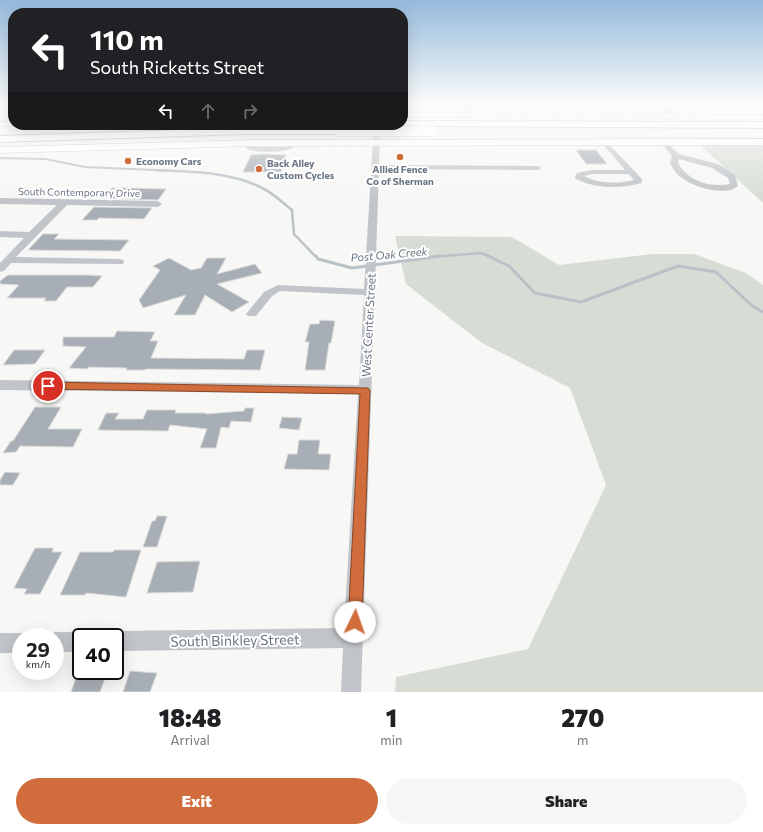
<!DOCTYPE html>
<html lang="en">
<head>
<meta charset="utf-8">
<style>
  :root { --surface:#fff; --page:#f6f6f6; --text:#202124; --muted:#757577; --accent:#d16d3c }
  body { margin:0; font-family:Commissioner,sans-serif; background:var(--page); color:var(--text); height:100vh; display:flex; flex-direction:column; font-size:15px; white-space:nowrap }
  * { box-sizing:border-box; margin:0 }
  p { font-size:13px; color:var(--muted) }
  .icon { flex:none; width:22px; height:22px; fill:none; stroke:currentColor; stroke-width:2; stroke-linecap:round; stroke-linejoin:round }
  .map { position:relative; height:692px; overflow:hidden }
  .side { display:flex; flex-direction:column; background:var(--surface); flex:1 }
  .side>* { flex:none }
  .guide { position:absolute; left:8px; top:8px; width:400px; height:122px; border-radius:16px; box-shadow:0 4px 16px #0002; background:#202124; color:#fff; overflow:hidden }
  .speed { position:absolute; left:12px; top:628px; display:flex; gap:8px; font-size:20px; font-weight:700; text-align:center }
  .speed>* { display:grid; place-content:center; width:52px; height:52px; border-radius:50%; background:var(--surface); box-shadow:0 4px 16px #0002; line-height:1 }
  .speed small { font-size:10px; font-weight:400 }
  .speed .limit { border:2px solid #111; border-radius:6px; background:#fff; color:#111 }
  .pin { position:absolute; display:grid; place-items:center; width:34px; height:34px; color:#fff; margin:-17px; border:2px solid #fff; border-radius:50%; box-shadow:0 1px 4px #0007 }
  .me { position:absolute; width:44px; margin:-22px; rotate:3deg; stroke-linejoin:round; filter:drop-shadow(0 0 3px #0008) }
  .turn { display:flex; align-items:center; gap:14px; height:84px; padding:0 16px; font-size:18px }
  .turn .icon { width:52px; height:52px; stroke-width:2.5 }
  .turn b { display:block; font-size:28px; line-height:34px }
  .lanes { display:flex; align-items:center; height:38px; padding:0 16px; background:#0003; justify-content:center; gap:20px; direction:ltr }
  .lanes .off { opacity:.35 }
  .eta { display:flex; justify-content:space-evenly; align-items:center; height:68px; text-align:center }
  .eta b { font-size:24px; font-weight:800; line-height:28px }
  .button { display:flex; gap:8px; margin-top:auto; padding:8px 16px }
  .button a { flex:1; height:46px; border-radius:24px; background:var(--accent); color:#fff; font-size:16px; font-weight:800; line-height:46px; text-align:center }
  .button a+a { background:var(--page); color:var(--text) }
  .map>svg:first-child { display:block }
</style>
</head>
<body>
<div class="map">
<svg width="763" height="692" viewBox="0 0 763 692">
  <rect width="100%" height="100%" fill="#f7f8f5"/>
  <path fill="#d7dcd5" d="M700,145L763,146V203Z
    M395,236L512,237L559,265L652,254H694L746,273L763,285V692H395L396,677L528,649L606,485L570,388L482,343L406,284Z"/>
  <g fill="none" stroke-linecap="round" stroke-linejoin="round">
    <path stroke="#b9c2c7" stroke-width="2" d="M0,158L45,159L85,167L177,171"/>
    <path stroke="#b9c2c7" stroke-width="2.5" d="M154,170C190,172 230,171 262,188C273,193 283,203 292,210L294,234L316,257
      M432,257L481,253L491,257"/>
    <path stroke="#b9c2c7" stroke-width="3" d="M316,256L318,259L352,268L440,256
      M488,256L509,266L535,293L581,302L678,266L716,272L751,305L763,312"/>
  </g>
  <path fill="#a8aeb5" stroke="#d9d9d8" d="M576,150H596L607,164H586Z
    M263,154L286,155L281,172H243L251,155Z
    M112,188H126L166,189L158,200L102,198Z
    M94,207L152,208L144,219L99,218L97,220H82Z
    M43,234H59L54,239L129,240L120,251L28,250Z
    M169,258L191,270L201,268L207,258H226L217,274L255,264L262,273L217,284L249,302L232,312L205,295L195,315H174L186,295L143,308L139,300L160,270L153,266Z
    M8,275H87L102,276L93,287H67L56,301H44L46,298H7L19,285L0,284V281Z
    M320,320L335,321L331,343H329L325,370H305L309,342H305L310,324H319Z
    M117,331L155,332L150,341H158L151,358L244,359L247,350H265L260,370L146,369L145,370H126L127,368L89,367L87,369L69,368L86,347L63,346V337H114Z
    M14,350H45L35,364L3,365Z
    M35,407H61L48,429H82L73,447L20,446L16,452L3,453L11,441H13Z
    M245,408H254L251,422L231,421L229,428L221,427L216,448H200L207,429L170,425L168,431L98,430L106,413H119L115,419H143L147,410H176L175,413H206V414L244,411Z
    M282,417L302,418L299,430L279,428Z
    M299,440H320L318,454H331L329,470L284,469L288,454H297Z
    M5,472L20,473L13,485H0V480Z
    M157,516H167L157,547H143L152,521H155Z
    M35,548H53L52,552H62L40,594H24L27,589L14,588Z
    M114,550H141L126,597L86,593L85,595H60L80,552H113Z
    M200,561L193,592L147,593L157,562Z
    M130,671L157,673L150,692H123Z
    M78,672L107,673L100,692H71Z"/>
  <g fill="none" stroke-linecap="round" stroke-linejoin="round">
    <path stroke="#d4d7d8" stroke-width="6" stroke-dasharray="6 3.5" stroke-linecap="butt" d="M471,107H482"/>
    <defs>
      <path id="major" d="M403,113L763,115V119L403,117Z
        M13,121V125H15L0,126V122Z
        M763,139V145L252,146L0,153V147L252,140Z"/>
      <path id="highway" d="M403,121L763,122V128L400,126L399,125H403Z
        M243,128H338L343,131L338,134H243L0,142V136Z"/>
    </defs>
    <use href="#major" stroke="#b3b6ba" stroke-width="1"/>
    <use href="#highway" stroke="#b4b7ba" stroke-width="2"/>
    <path fill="#c1c4c8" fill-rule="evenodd" d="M655,103H662L675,116V118H671Z
      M471,105L473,106V108L466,109L467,116L462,117L461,107Z
      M482,105H503L506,107L503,109L480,108V106Z
      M374,125H380L379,165L538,166L542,168L538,170L379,169L361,692H341L343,648L115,651V637H107L108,634L115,631L344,628L358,394L0,390V380L359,385L364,295L280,291L272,296L256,316H248L246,314L264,292L278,285L364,289Z
      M293,140L296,142L293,148C284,152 255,154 246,148L250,142L252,141L255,143V147H284L288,146L291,141Z
      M604,140L606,141L642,179V183C619,189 597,189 576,179L575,177L577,173L592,170H625L601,142ZM592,174H629L634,180C617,184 599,184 584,176Z
      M663,140L665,141L679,154L718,164L735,175L738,186C726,197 693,187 682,178C676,174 673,169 670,163L672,156L660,142ZM679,159L712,168L728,178L730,184C710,188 688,181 678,163Z
      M0,198L158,201L162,204L158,207L67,205L16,257L119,259L123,260L124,262L123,264L11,263L4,271L0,272V263L24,238L0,237V231L29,232L57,205L0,204Z
      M55,632H81L89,637H81V652H55V637H47Z
      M0,633H21L28,636L21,637V653H0Z"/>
    <use href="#major" fill="#fff" fill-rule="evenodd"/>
    <use href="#highway" fill="#fff" fill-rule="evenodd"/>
    <defs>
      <path id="highway-bridge" d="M338,131H432"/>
    </defs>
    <use href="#highway-bridge" stroke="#b4b7ba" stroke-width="11" stroke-linecap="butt"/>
    <use href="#highway-bridge" stroke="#fff" stroke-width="10"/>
  </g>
  <linearGradient id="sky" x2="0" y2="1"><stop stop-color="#95badb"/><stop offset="0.52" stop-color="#fbfcfa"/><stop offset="1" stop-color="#fbfcfa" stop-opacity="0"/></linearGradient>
  <rect width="763" height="200" fill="url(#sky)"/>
  <path fill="#d16d3c" stroke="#884727" d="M48,382L368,388L370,390L362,622L360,627L355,629L350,627L348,622L360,394L48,389L43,386Z"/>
  <g fill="#d16d3c" stroke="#fff" stroke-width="1.5">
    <circle cx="400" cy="157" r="4"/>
    <circle cx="128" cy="161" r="4"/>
    <circle cx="259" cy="169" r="4"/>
  </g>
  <g text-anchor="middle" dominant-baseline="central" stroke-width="4" stroke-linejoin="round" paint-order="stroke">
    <g font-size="10" font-weight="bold" fill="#6a7583" stroke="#fff" text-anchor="start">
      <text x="136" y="161">Economy Cars</text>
      <text x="267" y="163">Back Alley<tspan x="267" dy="12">Custom Cycles</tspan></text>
      <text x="400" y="169" text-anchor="middle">Allied Fence<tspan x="400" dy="12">Co of Sherman</tspan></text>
    </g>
    <g font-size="10" fill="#6a7583" stroke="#fff">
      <text transform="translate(79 192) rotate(1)">South Contemporary Drive</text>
    </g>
    <g font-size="11" font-style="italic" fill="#66767f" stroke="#fff">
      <text transform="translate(389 254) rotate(-5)">Post Oak Creek</text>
    </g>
    <g font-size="12" fill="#6a7583" stroke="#fff">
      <text transform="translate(368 325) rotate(-87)">West Center Street</text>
    </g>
    <g font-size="14" fill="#6a7583" stroke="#fff">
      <text transform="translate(235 640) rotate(-1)">South Binkley Street</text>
    </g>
  </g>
</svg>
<div class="speed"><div>29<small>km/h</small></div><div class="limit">40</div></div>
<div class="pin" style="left:48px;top:386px;background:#d93025"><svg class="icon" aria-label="arrive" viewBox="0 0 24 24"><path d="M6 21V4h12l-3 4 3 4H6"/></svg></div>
<svg class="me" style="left:355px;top:622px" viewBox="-20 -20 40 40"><circle r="19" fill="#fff"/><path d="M0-13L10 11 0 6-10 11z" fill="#d16d3c"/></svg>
<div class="guide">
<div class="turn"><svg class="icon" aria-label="left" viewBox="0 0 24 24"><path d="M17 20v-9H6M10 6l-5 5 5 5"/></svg><div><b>110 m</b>South Ricketts Street</div></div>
<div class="lanes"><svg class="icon" aria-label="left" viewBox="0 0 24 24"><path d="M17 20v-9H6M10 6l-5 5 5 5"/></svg><svg class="icon off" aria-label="ahead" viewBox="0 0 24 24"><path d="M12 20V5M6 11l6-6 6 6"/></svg><svg class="icon off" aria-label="right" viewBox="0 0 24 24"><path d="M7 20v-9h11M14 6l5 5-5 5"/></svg></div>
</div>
</div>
<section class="side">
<div class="eta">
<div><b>18:48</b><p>Arrival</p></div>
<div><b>1</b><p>min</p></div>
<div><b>270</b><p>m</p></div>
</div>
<div class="button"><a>Exit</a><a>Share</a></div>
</section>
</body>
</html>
